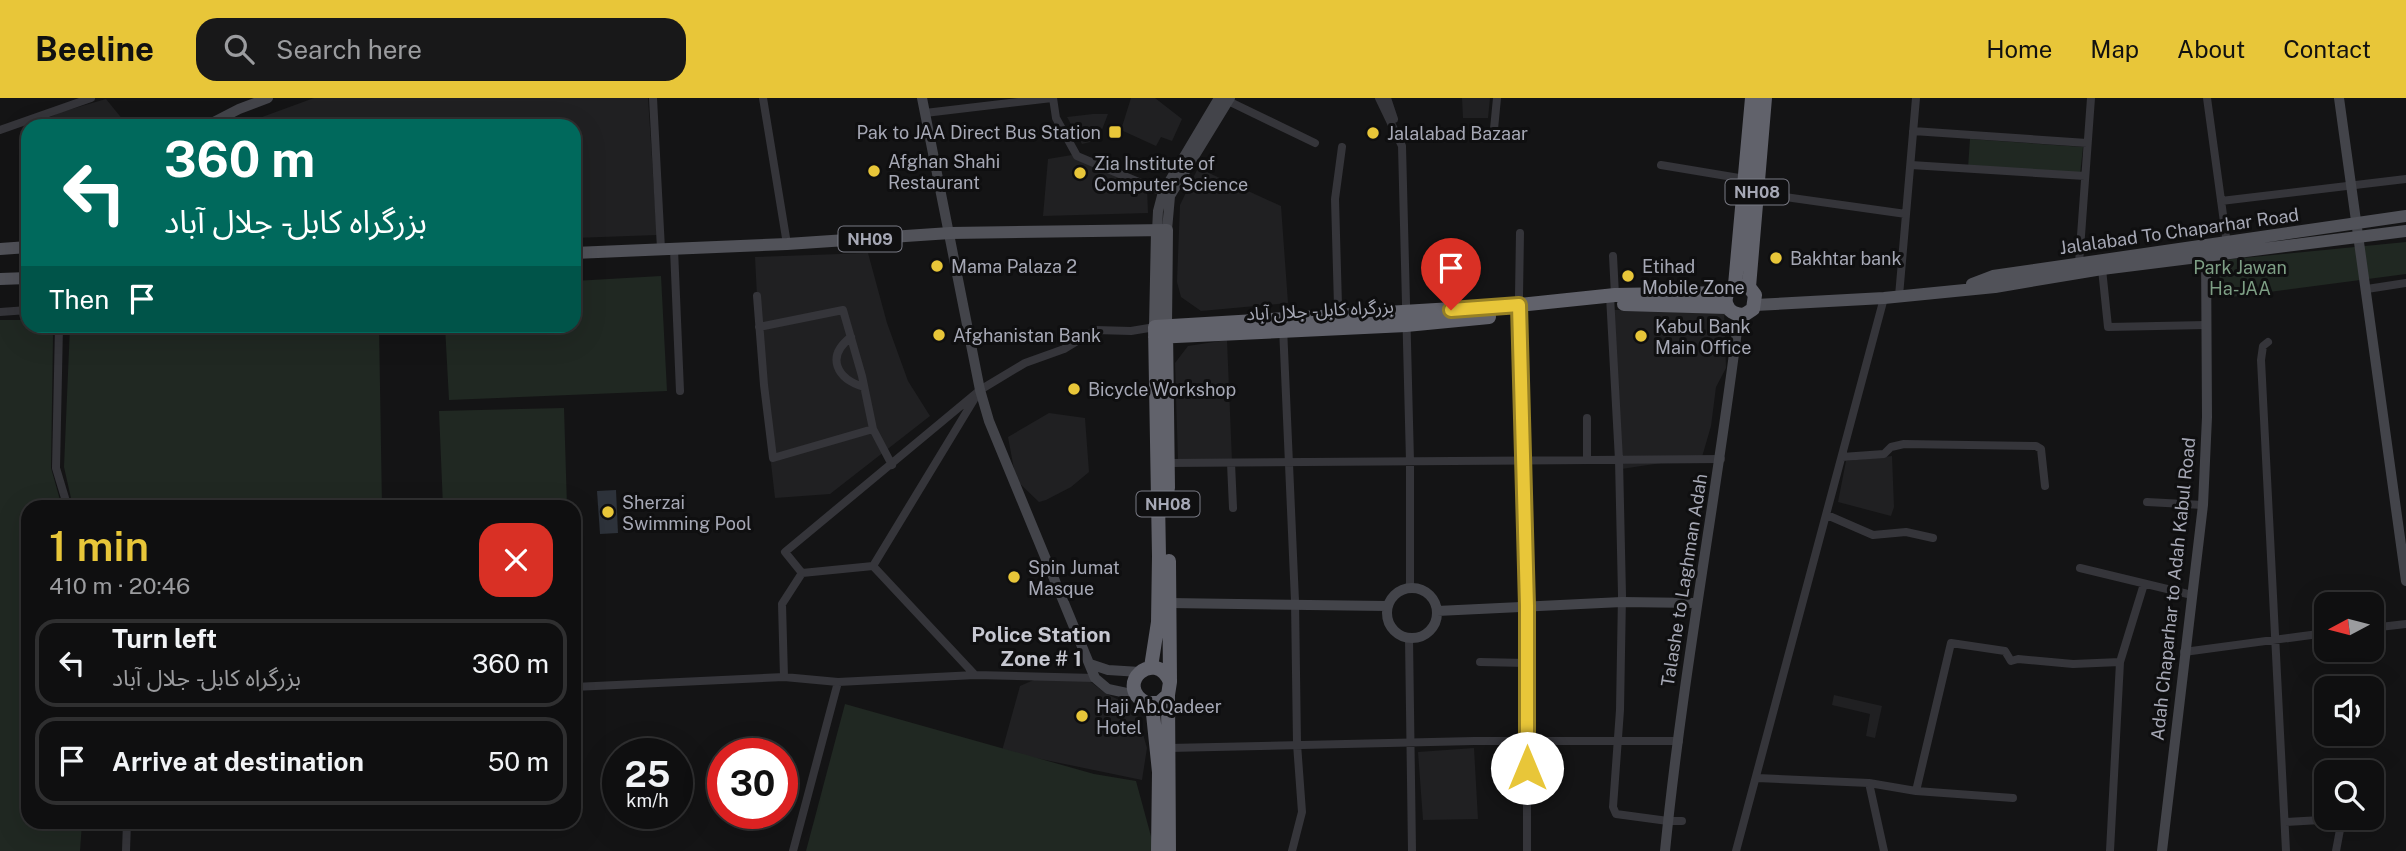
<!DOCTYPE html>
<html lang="en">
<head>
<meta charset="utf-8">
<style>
  :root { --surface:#0f0f10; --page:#181819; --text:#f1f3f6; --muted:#9b9c9f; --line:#2f2f30; --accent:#e8c639 }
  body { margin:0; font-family:"Public Sans","Noto Sans Arabic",sans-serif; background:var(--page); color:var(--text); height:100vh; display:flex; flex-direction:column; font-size:26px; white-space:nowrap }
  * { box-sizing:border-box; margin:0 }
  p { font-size:23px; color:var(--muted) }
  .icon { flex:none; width:38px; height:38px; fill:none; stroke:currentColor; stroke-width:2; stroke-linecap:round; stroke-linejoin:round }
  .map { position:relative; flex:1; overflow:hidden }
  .sheet { position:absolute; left:21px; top:402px; width:560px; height:329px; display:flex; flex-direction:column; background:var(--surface); border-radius:21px; box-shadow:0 7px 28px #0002,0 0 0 2px var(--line) }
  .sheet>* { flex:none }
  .banner { position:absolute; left:21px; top:21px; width:560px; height:214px; border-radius:21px; box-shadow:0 7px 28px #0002,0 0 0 2px var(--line); background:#00695c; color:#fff; overflow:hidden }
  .needle { width:46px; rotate:263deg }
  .controls { position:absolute; left:2314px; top:494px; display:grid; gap:14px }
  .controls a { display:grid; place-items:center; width:70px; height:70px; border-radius:14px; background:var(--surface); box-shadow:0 7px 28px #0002,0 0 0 2px var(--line); font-size:35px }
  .speed { position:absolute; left:602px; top:640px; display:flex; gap:14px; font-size:35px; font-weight:700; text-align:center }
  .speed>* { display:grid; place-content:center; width:91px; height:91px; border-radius:50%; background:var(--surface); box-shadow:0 7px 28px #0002,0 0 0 2px var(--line); line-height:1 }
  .speed small { font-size:18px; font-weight:400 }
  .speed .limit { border:10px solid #d22; background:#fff; color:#111 }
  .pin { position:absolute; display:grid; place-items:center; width:60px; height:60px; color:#fff; margin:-72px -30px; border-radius:50% 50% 50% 0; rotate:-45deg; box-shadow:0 0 7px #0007 }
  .pin .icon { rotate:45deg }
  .me { position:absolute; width:77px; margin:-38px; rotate:0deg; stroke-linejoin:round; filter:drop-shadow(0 0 5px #0008) }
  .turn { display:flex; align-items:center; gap:24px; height:147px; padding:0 28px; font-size:32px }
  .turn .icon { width:91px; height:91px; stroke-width:2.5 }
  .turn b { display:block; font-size:49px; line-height:60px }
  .then { display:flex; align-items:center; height:66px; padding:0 28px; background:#0003; gap:14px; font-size:26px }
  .round { display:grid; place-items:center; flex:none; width:74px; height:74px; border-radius:21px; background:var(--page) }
  .headline { display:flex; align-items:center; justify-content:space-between; height:119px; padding:0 28px }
  h1 { font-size:42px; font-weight:600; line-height:52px; color:var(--accent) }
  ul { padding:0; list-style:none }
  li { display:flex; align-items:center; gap:21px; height:88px; margin:0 14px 10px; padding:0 14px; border:4px solid var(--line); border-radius:21px }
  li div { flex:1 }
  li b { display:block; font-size:26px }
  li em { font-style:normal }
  header { display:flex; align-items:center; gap:42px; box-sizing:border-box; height:98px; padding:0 35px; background:var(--accent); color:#111 }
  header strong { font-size:33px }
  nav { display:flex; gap:38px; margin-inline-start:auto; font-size:24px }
  .search { width:490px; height:63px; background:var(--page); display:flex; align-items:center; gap:18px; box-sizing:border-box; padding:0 24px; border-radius:21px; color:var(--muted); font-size:26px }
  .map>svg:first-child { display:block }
</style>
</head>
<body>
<header>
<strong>Beeline</strong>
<div class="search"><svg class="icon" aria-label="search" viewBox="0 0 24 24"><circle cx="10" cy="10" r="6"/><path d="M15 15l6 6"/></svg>Search here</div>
<nav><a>Home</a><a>Map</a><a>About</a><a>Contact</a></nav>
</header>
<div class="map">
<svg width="2406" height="753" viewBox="0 0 2406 753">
  <rect width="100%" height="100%" fill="#141415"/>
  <path fill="#202022" d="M314,0H648L657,137L574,140V28H238Z
    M1131,0H1155L1182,21L1172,43L1161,39L1156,48L1121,32Z
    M1462,0H1490L1488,20H1463Z
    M106,1L128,28H31L61,14Z
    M1093,16H1108L1098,42L1082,46L1067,19Z
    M1072,57L1147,90L1148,115L1043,118L1048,61Z
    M1198,70L1281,108L1288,205L1201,213L1181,199L1177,184L1180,107Z
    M868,155L887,225L908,283L930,318L830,396L775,400L761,278L755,159Z
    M1613,212H1724L1726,270L1716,289L1711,328L1702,359L1621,371Z
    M1227,242L1232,363L1178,362L1175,265L1188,248Z
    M1049,315L1085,320L1089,374L1071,389L1046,402L1039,404L1016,382L1008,339Z
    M1892,358L1894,409L1891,418L1838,404L1846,363Z
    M1036,581H1087L1105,595L1125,605L1138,619L1147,650L1142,682L1002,653L1020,588Z
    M1834,597L1882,608L1875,640L1866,638L1870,616L1832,607Z
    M1474,650L1478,721L1423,722L1418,654Z"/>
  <path fill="#202822" d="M1970,41L2083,49L2080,77L1968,70Z
    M2406,144V176L2224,200L2218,172L2222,162Z
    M661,178L667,293L449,302L445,228H574V183Z
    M0,222H28V228H50L53,238L51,370L62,409L28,410V724L82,725L80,753H0Z
    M70,228H379L382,409H73L64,369Z
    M564,310L567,409H443L439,313Z
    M845,606L1094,676L1136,683L1155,753H806Z"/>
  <path fill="#2d323a" d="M616,392L618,435L600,436L597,393Z"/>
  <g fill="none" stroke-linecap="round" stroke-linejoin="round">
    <path stroke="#35353a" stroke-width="8" d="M653,0L661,151
      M763,0L787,146
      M1053,0L1056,20L1077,58L1167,96
      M1379,0L1402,48L1410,363V489
      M1387,0L1394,21
      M2207,0L2227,146
      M1228,3L1315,45
      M925,15L1052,0
      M1494,31L1497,0
      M0,32L91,0
      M1913,33L2087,45
      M1342,49L1335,101L1338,208L1342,219
      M1661,67L1745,81
      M1911,67L2085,78
      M1757,95L1906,116
      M2221,103L2406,81
      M1520,135L1519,198L1527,508V753
      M674,151L680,293
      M1613,158L1615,197
      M2079,165L2091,0
      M2102,171L2108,229L2206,227
      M2367,191L2406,185
      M757,198L764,287L773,360L873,331
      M1610,198L1619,362L1622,497L1620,612L1613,709L1616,716L1668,723H1682
      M1899,198L1916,0
      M0,214L28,212
      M59,228L56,370L68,410
      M759,229L843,212L862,278L873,331L892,367
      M1283,229L1295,503L1297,646L1302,714L1292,753
      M851,239C825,259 837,281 864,289
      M2268,244L2263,248L2261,262L2286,753
      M1842,359L1884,356L1891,349L1904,346L2036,348L2041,351L2045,388
      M1587,362V320
      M1168,365L1721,361
      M1231,365L1233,410
      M2147,404L2203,407
      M1827,417L1873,437L1906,434L1933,440
      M873,468L975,300
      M2080,470L2192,497
      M802,475L873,468L975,577
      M2371,530L2406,526
      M1409,540L1412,753
      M2184,554L2326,535
      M1480,564L1527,565
      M838,584L784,579L782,506L802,475L785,454L980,292L1025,265L1064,251L1095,232L1131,233L1155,229
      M574,589L784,579
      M1169,650L1474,643H1679
      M1757,680L1869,685L1916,693L2013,700
      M1869,685L1884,753
      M1916,693L1951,545L2005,553L2011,563L2018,561L2073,566L2120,564
      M2285,724L2356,720
      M126,753L127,724
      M793,753L838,584L975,577L1095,580
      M1736,753L1884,200
      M2110,753L2120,564L2144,486
      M2336,753L2342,721"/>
    <path stroke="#43444a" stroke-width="10" d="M922,0L980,292L989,323L1095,580L1108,591L1136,597
      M2339,0L2406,483
      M206,28L239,11L268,0
      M1167,132L1170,98L1230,0
      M1157,133L1158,113L1163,94L1219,0
      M1387 515a25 25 0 1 1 50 0a25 25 0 1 1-50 0Z
      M1169,505L1387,508
      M1437,513L1622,504L1696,505
      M1090,566L1108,572L1140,574
      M1665,753C1683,573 1717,396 1739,217
      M2162,753L2203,407L2207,319L2206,150"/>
    <path stroke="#515259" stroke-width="12" d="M0,151L28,149
      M574,155L787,146L950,135L1167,132L1166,228
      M0,181L28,180
      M1972,186L1993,178L2406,118
      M1755,207L1884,200L1995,189L2102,171L2406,133
      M1155,229L1157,133"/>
    <path stroke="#61626b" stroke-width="14" d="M1735,187L1749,189L1755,197L1753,211L1744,217C1725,217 1719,198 1735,187L1752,0
      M1749,189L1765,0
      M1624,206L1727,209
      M1166,232L1168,390
      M1155,239L1406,227L1489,219
      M1169,463L1170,584
      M1151,569L1158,524L1159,458L1155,229L1519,207L1615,197L1727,195
      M1168,597L1159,605H1146C1113,587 1155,549 1170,584L1168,597L1169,753
      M1152,606L1159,674L1158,753"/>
  </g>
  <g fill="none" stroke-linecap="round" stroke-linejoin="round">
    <defs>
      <path id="route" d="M1451,212L1519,207L1527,508V670"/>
    </defs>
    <use href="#route" stroke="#978125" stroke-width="18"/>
    <use href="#route" stroke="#e8c639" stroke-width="12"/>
  </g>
  <g fill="#e8c639" stroke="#0f0f10" stroke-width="2.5">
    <rect x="1108" y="27" width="14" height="14" rx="3.5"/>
    <circle cx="1373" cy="35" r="7"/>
    <circle cx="874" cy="73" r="7"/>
    <circle cx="1080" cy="75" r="7"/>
    <circle cx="1776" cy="160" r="7"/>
    <circle cx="937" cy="168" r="7"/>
    <circle cx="1628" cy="178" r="7"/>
    <circle cx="939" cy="237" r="7"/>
    <circle cx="1641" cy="238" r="7"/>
    <circle cx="1074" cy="291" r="7"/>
    <circle cx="608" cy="414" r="7"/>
    <circle cx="1014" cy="479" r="7"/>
    <circle cx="1082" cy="618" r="7"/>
  </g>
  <g text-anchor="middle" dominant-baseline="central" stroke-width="6" stroke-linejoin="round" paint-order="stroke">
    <g fill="#0f0f10" stroke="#797a84" stroke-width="2">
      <rect x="1725.5" y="81.5" width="63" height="25" rx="5"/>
      <rect x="838.5" y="128.5" width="63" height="25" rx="5"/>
      <rect x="1136.5" y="393.5" width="63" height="25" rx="5"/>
    </g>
    <g font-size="16" font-weight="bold" fill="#a6a8b5">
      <text x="1757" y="94">NH08</text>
      <text x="870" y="141">NH09</text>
      <text x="1168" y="406">NH08</text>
    </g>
    <g font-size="18" fill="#a6a8b5" stroke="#0f0f10" text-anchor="start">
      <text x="1101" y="34" text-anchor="end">Pak to JAA Direct Bus Station</text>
      <text x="1387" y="35">Jalalabad Bazaar</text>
      <text x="888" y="63">Afghan Shahi<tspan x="888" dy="21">Restaurant</tspan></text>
      <text x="1094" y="65">Zia Institute of<tspan x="1094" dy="21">Computer Science</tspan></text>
      <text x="1790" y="160">Bakhtar bank</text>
      <text x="951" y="168">Mama Palaza 2</text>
      <text x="1642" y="168">Etihad<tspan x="1642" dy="21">Mobile Zone</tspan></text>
      <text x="1655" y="228">Kabul Bank<tspan x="1655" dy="21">Main Office</tspan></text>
      <text x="953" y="237">Afghanistan Bank</text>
      <text x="1088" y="291">Bicycle Workshop</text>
      <text x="622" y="404">Sherzai<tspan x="622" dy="21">Swimming Pool</tspan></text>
      <text x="1028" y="469">Spin Jumat<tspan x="1028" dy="21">Masque</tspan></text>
      <text x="1096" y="608">Haji Ab.Qadeer<tspan x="1096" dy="21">Hotel</tspan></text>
    </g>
    <g font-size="18" fill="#a6a8b5" stroke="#0f0f10">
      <text transform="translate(2179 133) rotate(-8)">Jalalabad To Chaparhar Road</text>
      <text transform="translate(1320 212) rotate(-3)">بزرگراه کابل- جلال آباد</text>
      <text transform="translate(1684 482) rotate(-81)">Talashe to Laghman Adah</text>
      <text transform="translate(2173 491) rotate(-84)">Adah Chaparhar to Adah Kabul Road</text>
    </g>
    <g font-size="18" fill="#7e9f85" stroke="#0f0f10">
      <text x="2240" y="169">Park Jawan<tspan x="2240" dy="21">Ha-JAA</tspan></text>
    </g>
    <g font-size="21" font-weight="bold" fill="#c7c8d1" stroke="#0f0f10">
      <text x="1041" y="536">Police Station<tspan x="1041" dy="24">Zone # 1</tspan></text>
    </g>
  </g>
</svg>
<div class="controls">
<a><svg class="needle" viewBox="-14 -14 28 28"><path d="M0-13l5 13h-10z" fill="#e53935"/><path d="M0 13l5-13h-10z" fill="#9b9c9f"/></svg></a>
<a><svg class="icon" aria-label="sound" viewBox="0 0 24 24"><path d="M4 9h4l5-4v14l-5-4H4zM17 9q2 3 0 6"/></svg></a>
<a><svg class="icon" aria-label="search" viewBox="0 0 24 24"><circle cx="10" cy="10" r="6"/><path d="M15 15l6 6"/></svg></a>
</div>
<div class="speed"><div>25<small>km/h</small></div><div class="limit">30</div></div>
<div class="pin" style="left:1451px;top:212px;background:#d93025"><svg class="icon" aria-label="arrive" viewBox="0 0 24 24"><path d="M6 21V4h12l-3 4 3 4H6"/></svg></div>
<svg class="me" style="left:1527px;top:670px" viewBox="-20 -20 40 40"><circle r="19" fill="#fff"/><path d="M0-13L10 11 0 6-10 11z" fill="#e8c639"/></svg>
<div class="banner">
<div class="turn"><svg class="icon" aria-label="left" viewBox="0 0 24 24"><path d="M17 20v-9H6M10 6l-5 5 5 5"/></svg><div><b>360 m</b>بزرگراه کابل- جلال آباد</div></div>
<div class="then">Then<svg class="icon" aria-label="arrive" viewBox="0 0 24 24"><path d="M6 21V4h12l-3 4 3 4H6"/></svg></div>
</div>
<section class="sheet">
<div class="headline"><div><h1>1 min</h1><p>410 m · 20:46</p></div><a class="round" style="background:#d93025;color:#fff"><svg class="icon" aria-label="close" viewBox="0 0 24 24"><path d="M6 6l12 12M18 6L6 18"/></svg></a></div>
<ul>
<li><svg class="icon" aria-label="left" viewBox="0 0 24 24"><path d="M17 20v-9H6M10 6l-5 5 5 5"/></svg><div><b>Turn left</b><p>بزرگراه کابل- جلال آباد</p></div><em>360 m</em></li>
<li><svg class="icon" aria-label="arrive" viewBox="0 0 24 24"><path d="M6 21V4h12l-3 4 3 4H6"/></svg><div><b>Arrive at destination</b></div><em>50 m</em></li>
</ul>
</section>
</div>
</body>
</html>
